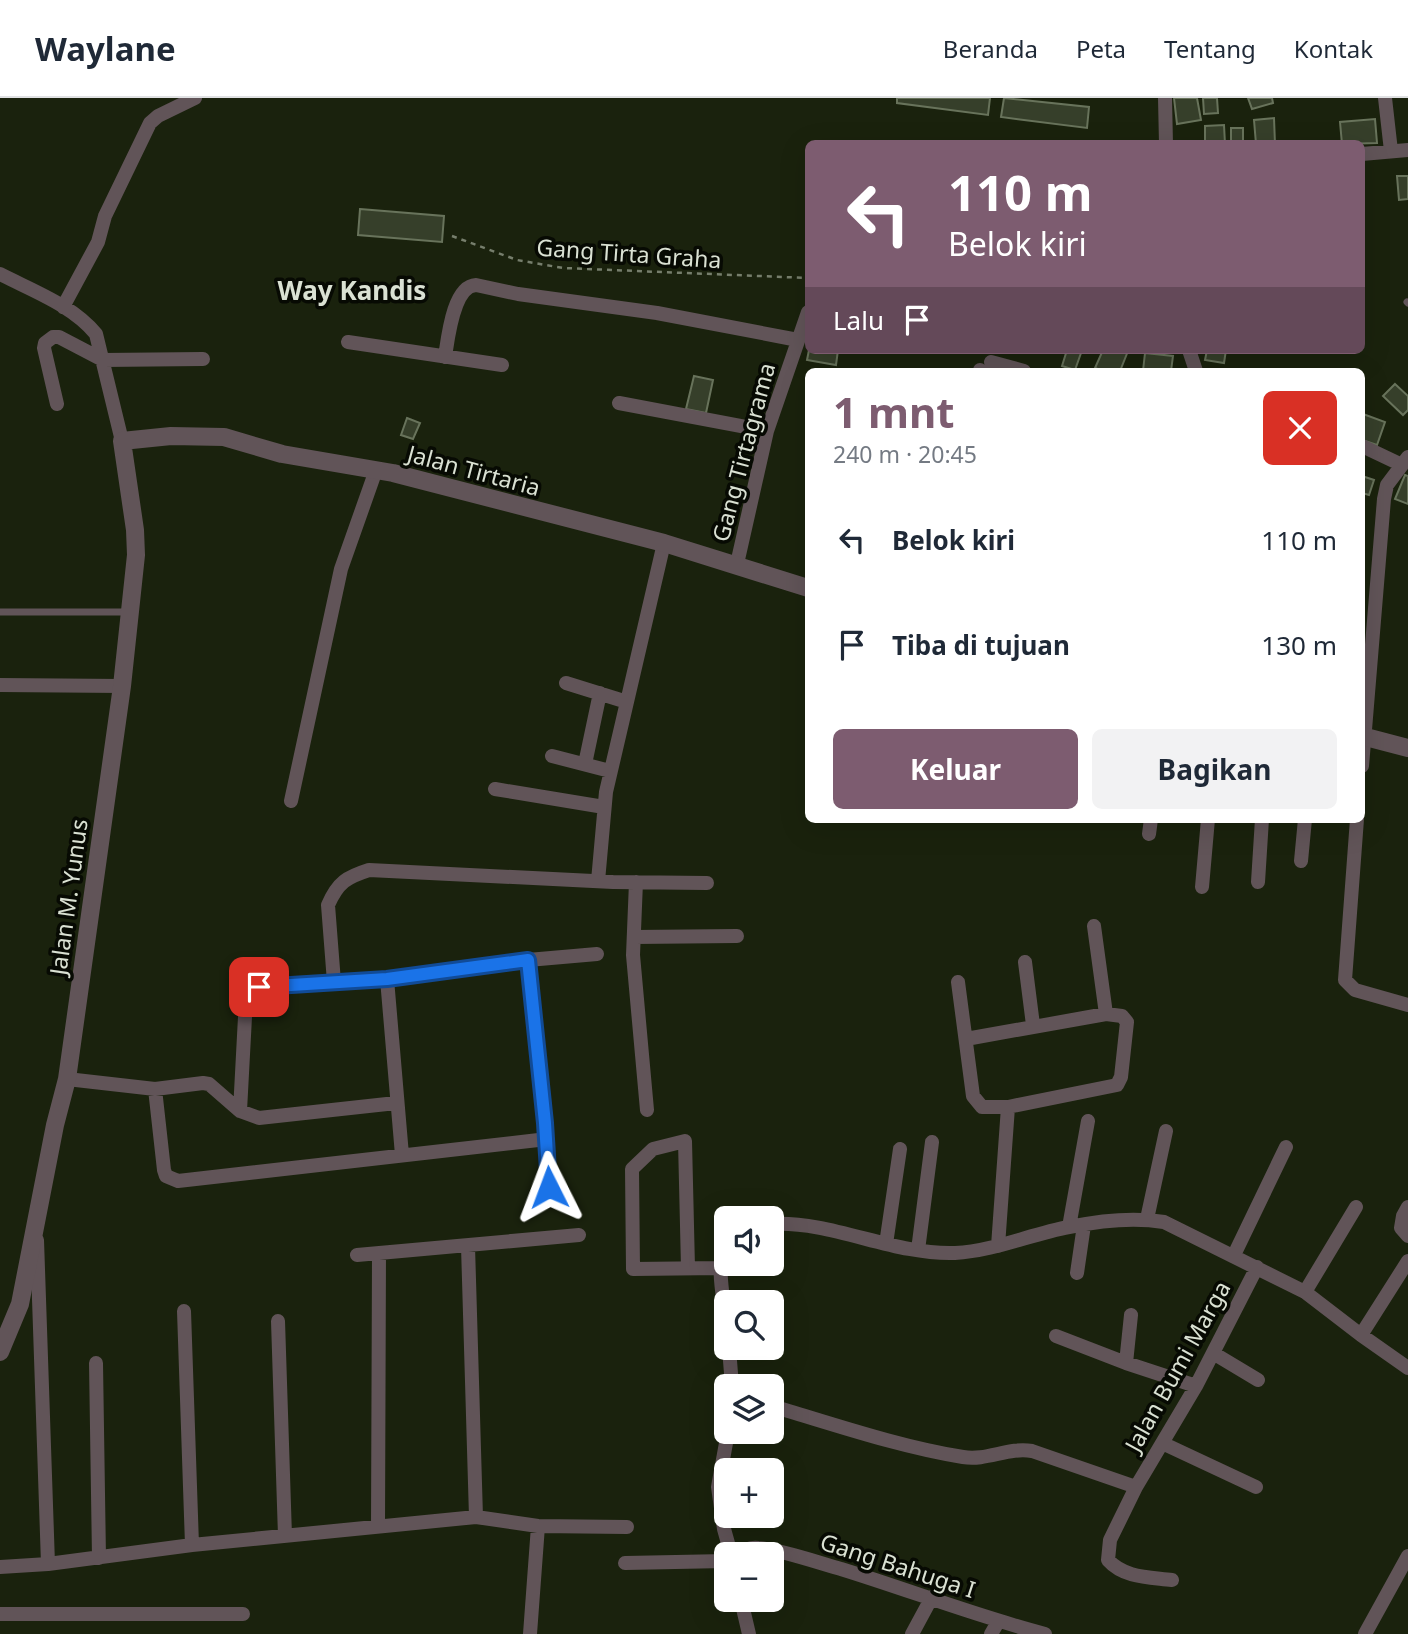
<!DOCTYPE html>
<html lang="id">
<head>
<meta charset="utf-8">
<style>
  :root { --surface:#fff; --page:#f2f2f3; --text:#1f2937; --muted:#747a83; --line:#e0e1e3; --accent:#7d5c70 }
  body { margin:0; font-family:"Noto Sans",sans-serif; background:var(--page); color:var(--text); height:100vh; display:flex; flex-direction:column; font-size:26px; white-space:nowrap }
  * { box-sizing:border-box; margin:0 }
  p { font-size:23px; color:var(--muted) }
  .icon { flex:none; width:38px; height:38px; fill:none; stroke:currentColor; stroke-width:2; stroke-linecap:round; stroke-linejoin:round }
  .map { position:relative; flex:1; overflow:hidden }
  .panel { position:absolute; left:805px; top:270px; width:560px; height:455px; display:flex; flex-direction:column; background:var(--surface); border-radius:10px; box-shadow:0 7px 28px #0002 }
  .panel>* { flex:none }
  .top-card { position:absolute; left:805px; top:42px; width:560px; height:214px; border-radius:10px; box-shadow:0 7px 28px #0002; background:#7d5c70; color:#fff; overflow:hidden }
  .buttons { position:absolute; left:714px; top:1108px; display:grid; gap:14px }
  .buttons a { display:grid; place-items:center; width:70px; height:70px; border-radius:10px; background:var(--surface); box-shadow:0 7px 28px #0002; font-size:35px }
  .pin { position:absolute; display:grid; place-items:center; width:60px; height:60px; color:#fff; margin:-30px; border-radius:14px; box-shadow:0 4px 10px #0006 }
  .me { position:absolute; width:77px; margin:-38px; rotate:357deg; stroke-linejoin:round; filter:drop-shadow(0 0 5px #0008) }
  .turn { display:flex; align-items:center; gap:24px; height:147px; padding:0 28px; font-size:32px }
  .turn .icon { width:91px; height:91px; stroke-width:2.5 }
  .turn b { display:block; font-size:49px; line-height:60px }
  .then { display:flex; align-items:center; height:66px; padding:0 28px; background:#0003; gap:14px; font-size:26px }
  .round { display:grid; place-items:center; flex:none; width:74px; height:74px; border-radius:10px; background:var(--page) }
  .headline { display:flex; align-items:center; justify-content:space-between; height:119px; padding:0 28px }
  h1 { font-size:42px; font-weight:700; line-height:52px; color:var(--accent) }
  .primary-button { display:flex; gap:14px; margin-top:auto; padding:14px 28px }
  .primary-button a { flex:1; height:80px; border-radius:10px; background:var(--accent); color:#fff; font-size:28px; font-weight:700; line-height:80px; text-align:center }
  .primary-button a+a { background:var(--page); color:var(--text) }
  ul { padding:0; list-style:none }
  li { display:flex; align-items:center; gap:21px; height:105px; padding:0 28px }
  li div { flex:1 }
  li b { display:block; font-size:26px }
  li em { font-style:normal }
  header { display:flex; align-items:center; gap:42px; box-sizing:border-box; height:98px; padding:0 35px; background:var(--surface); border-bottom:2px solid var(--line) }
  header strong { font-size:33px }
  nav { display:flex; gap:38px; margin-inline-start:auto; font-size:24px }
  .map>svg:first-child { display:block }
</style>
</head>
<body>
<header>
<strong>Waylane</strong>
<nav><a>Beranda</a><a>Peta</a><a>Tentang</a><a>Kontak</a></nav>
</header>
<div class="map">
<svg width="1408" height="1536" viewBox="0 0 1408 1536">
  <rect width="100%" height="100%" fill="#1a220d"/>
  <path fill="#363f2a" stroke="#68735b" stroke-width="2" d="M897,0H990L988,17L897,5Z
    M1004,0L1089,9L1087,30L1001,19Z
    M1174,0H1197L1201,22L1177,26Z
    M1203,0H1217L1218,15L1204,16Z
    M1248,0H1272L1273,5L1252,11Z
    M1274,20L1275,46H1256L1254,22Z
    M1375,21L1377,45L1342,46L1340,24Z
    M1224,27L1225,46H1205V28Z
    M1231,30H1243V46H1231Z
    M1397,78H1408V101L1399,102Z
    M360,111L444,118L442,144L358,137Z
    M809,252H838L836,267L807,262Z
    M1067,252L1081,255L1075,272L1062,268Z
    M1103,252L1128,253L1120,273H1103L1095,270Z
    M1207,252H1226L1224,265L1205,262Z
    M1145,255L1173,258L1171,273H1143Z
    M694,278L713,282L706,315L686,311Z
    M1395,286L1408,298V312L1403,317L1383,298Z
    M1363,316L1385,324L1377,347L1362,342Z
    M407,320L420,325L413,341L401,337Z
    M1405,377L1408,378V406L1395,401Z
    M1362,378L1374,382L1369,397L1362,395Z"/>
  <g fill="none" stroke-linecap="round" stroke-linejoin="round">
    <path stroke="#767e6c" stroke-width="2.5" stroke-dasharray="5 5" stroke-linecap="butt" d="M452,138L517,162L563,170L808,180"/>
    <path stroke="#615458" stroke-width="7" d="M1407,204L1408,205
      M0,514H129"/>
    <path stroke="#615458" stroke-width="14" d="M1165,0L1166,46
      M1385,0L1391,53
      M1362,56L1408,52
      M0,176C33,193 72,207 96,236L122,343
      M63,209L98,144L105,118L150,25L158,18L195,0
      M348,244L502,267
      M1189,252L1196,273
      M445,259C448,240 453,188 476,187L518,196L657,215L798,242
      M991,264L1024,273
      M980,273V272
      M619,305L767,333
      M57,306L44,250L45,245L53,239H59L103,262L203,261
      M1362,348L1402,367
      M737,466L767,333L808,214
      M566,585L627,604
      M0,587L122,588
      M552,658L610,673
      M585,666L600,595
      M1362,668L1384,401L1387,387L1408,359
      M495,691L604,709
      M291,703L341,471L376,372
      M1357,721L1345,882L1355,892L1408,907
      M1149,736L1151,721
      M1301,763L1305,721
      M598,783L606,694L664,445
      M636,784L633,857L647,1012
      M1258,784L1262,721
      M1202,789L1208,721
      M1094,828L1106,916
      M634,839L737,838
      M1025,864L1033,927
      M334,884L328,807C338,784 347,779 369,772L613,784L707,785
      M958,884L973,998L982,1009H1008L1117,987L1121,979L1127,924L1122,918L1106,916L966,941
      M67,981L155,991L203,985L209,986L240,1013L259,1020L396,1005
      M155,991L164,1072L166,1078L178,1083L547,1041L528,862
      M240,1013L246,900L250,892L259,889L387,881
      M547,1041L549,1089
      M402,1057L387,881L528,862L597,856
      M1408,1109L1403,1118L1401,1130L1408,1138
      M1147,1121L1166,1033
      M772,1126C834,1123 892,1157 955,1155C994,1153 1031,1136 1069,1129C1098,1123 1134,1119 1164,1124L1305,1194L1361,1237L1408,1270
      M1069,1129L1088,1023
      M37,1142L48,1466
      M726,1145C715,1167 724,1201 726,1224
      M886,1146L900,1051
      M468,1148L476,1419
      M998,1148L1008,1009
      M918,1152L932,1044
      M357,1157L579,1137
      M1234,1157L1286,1049
      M688,1170L685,1043L653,1051L632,1071L633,1171L721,1170
      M1077,1175L1084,1127
      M1305,1194L1356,1109
      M184,1213L192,1447
      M1131,1217L1126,1265L1196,1288
      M278,1223L285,1438
      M1361,1237L1408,1163
      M1056,1238L1126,1265
      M729,1250L732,1288
      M1213,1255L1258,1282
      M96,1265L99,1460
      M772,1308C833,1326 900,1349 963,1359C987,1363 1008,1349 1032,1353L1136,1389
      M728,1334L718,1389L724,1431L731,1456
      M1162,1345L1256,1389
      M378,1428L379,1155
      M738,1456C743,1452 751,1449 758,1450C780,1451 819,1465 841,1471C909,1492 976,1518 1045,1536
      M625,1465L726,1463
      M0,1469L48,1466L192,1447L476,1419L538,1428L627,1429
      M1172,1482C1149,1479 1124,1480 1108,1462L1110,1442L1136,1389L1196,1288L1257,1169
      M741,1502L749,1536
      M0,1516H243
      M530,1536L538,1428
      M912,1536L932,1499
      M991,1536L998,1524
      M1365,1536L1408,1458"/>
    <path stroke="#615458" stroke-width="18" d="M1362,638L1408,650
      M0,1254L20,1206L55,1027L67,981L122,588L136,457L135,432L122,343L171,338L224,339L282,356L393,375L664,445L808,490"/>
  </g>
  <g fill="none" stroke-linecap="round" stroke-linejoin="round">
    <defs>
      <path id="route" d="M259,889L387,881L528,862L545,1025L549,1089"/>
    </defs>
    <use href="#route" stroke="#114b97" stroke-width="18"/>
    <use href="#route" stroke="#1a73e8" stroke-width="12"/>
  </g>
  <g text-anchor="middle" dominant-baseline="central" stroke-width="7" stroke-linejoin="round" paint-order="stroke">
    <g font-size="23" fill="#dae1d3" stroke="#070a03">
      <text transform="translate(629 155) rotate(4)">Gang Tirta Graha</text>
      <text transform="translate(743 354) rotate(-75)">Gang Tirtagrama</text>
      <text transform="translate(474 372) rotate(15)">Jalan Tirtaria</text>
      <text transform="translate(68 799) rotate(-82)">Jalan M. Yunus</text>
      <text transform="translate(1177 1268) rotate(-61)">Jalan Bumi Marga</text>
      <text transform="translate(898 1467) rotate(18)">Gang Bahuga I</text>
    </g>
    <g font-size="26" font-weight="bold" fill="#dae1d3" stroke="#070a03">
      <text x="352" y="192">Way Kandis</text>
    </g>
  </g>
</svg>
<div class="buttons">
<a><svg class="icon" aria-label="sound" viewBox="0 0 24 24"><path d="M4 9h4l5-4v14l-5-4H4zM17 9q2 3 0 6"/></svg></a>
<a><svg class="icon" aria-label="search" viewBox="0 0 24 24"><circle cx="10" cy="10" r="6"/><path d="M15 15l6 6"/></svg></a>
<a><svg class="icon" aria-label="layers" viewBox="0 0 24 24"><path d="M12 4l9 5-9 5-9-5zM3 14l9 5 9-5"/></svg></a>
<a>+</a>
<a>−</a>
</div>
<div class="pin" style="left:259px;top:889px;background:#d93025"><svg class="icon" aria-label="arrive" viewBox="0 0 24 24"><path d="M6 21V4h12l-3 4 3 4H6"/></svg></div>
<svg class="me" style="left:549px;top:1089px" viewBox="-20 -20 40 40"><path d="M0-17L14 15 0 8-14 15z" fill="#1a73e8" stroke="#fff" stroke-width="4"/></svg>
<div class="top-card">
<div class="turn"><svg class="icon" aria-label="left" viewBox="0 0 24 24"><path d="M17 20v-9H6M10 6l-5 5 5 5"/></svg><div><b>110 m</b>Belok kiri</div></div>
<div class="then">Lalu<svg class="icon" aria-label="arrive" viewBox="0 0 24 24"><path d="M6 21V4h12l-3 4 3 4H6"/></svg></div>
</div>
<section class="panel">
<div class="headline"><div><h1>1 mnt</h1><p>240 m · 20:45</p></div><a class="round" style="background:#d93025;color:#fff"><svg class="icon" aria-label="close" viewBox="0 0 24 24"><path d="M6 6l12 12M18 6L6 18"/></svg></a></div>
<ul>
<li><svg class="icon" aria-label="left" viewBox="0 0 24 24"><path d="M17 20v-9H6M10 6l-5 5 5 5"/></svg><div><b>Belok kiri</b></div><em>110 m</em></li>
<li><svg class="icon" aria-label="arrive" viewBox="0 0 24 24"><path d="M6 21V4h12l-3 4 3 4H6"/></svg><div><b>Tiba di tujuan</b></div><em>130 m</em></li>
</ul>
<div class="primary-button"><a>Keluar</a><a>Bagikan</a></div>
</section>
</div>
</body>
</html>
